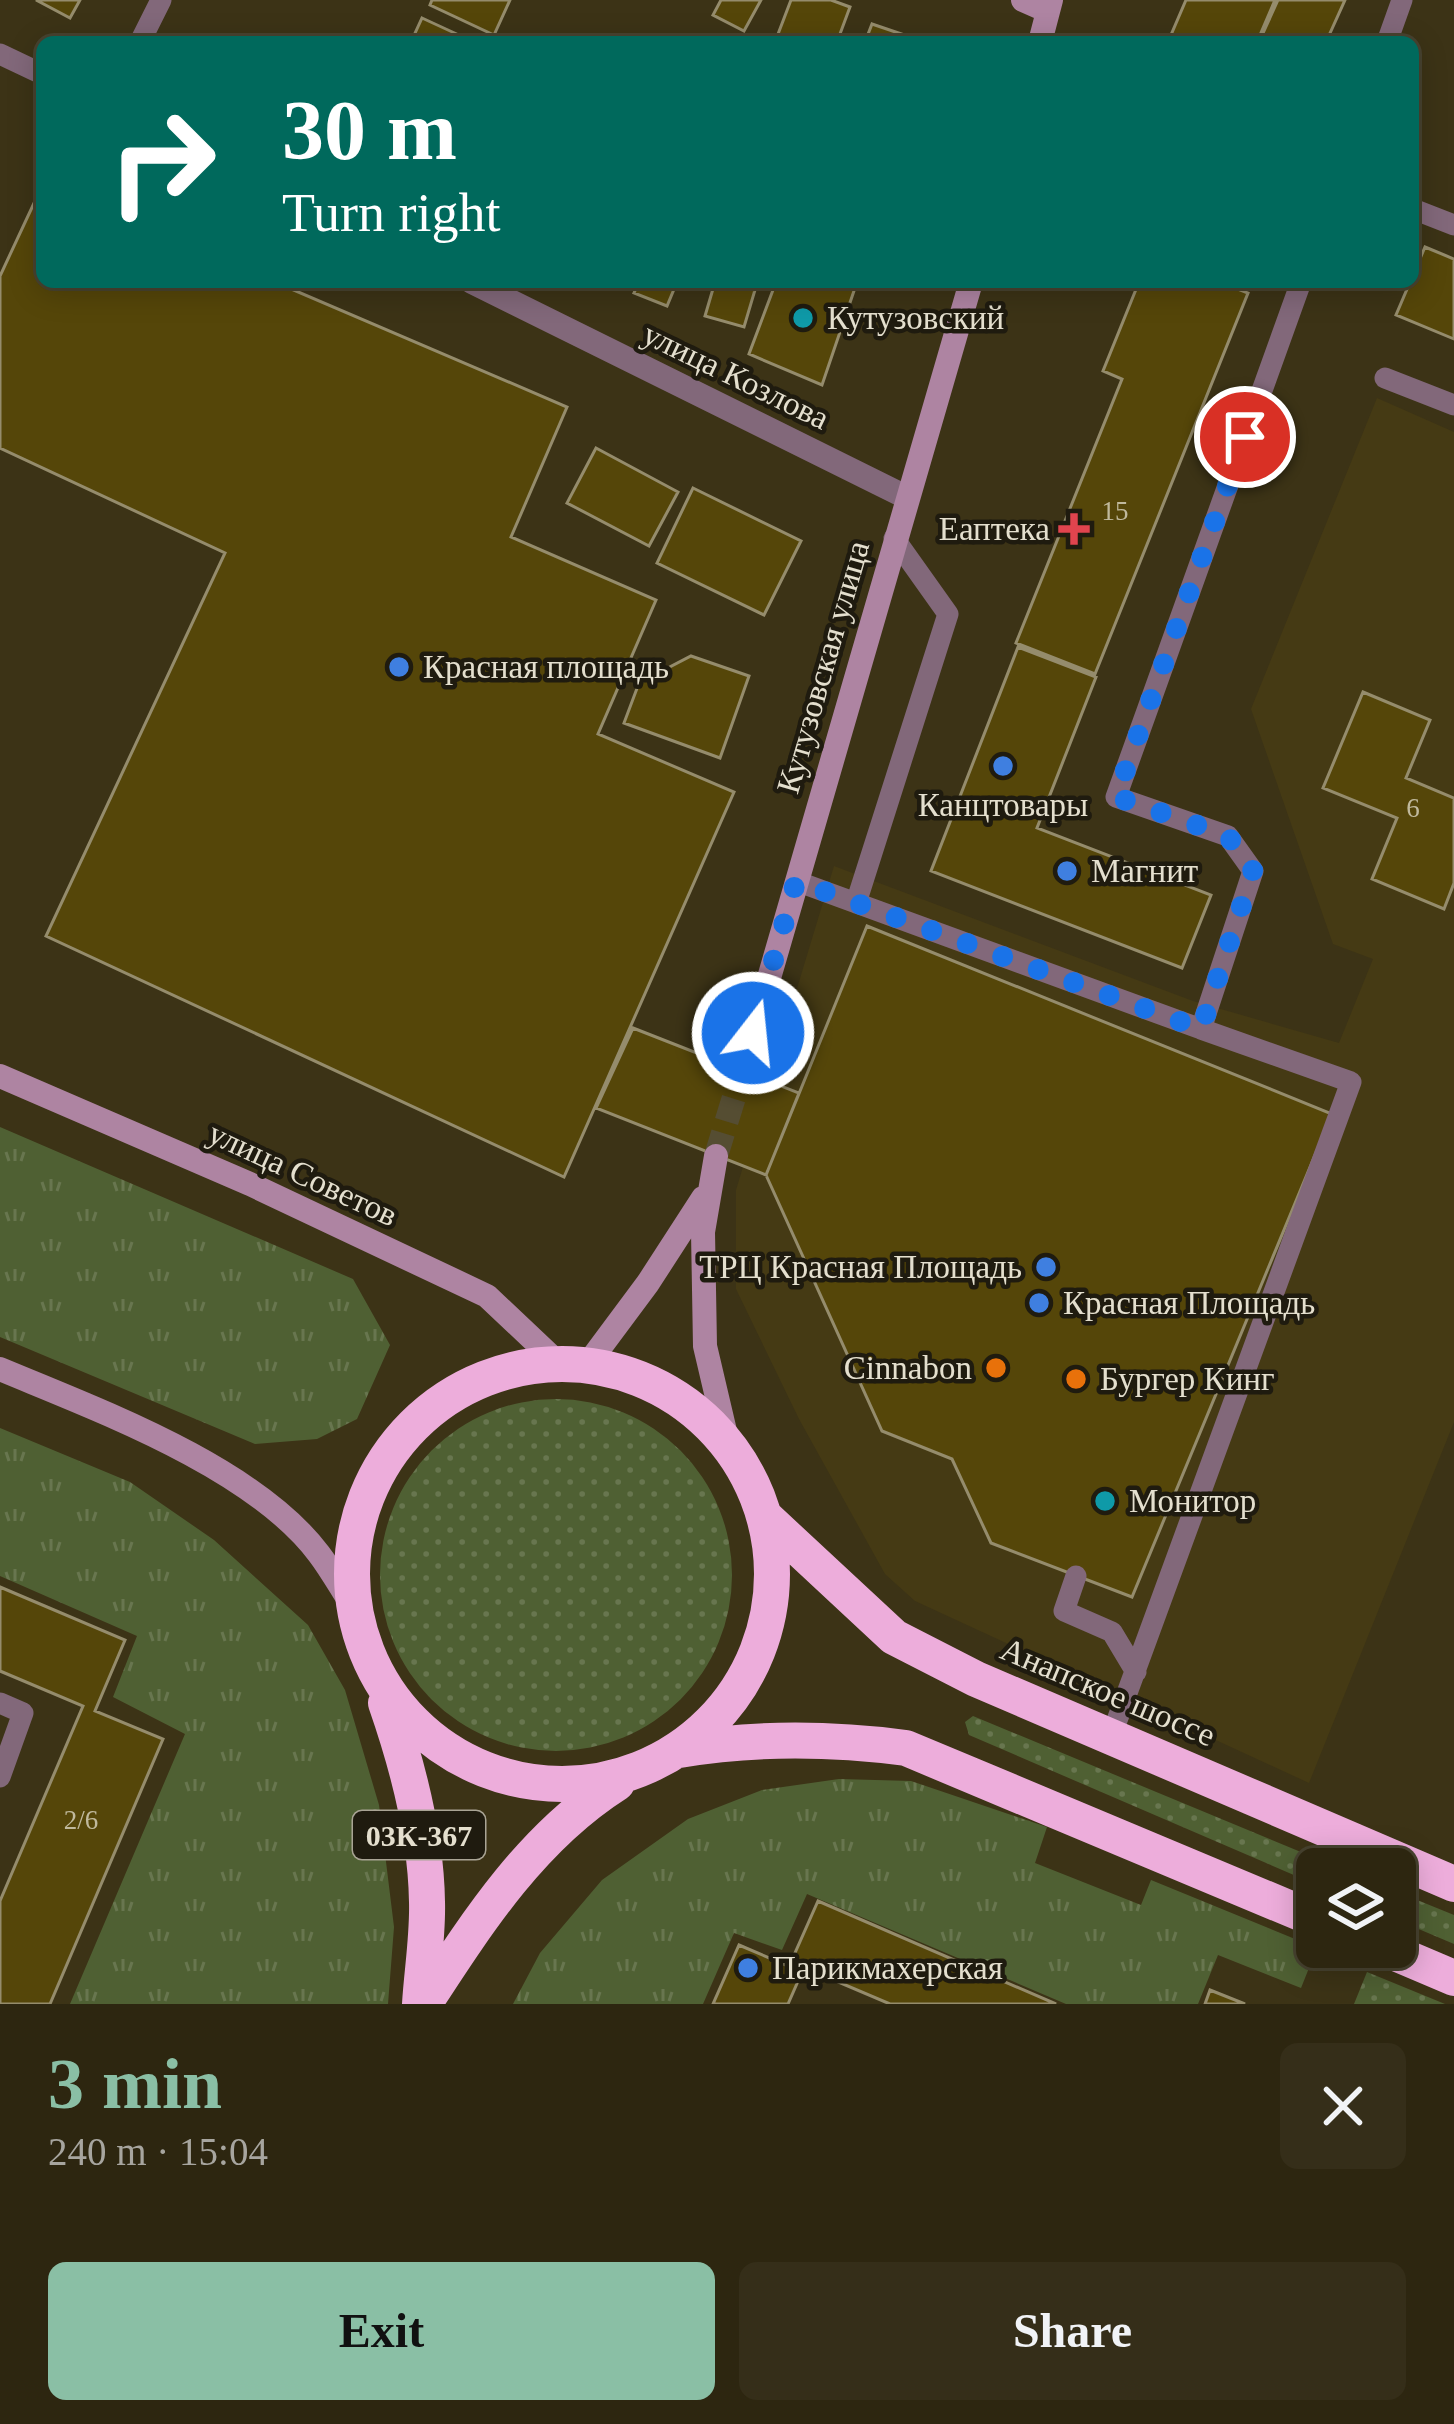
<!DOCTYPE html>
<html lang="en">
<head>
<meta charset="utf-8">
<style>
  :root { --surface:#2d2610; --page:#352e19; --text:#f1f3f6; --muted:#a7a59f; --line:#484330; --accent:#8abfa5 }
  body { margin:0; font-family:"Times New Roman",serif; background:var(--page); color:var(--text); height:100vh; display:flex; flex-direction:column; font-size:45px; white-space:nowrap }
  * { box-sizing:border-box; margin:0 }
  p { font-size:39px; color:var(--muted) }
  .icon { flex:none; width:66px; height:66px; fill:none; stroke:currentColor; stroke-width:2; stroke-linecap:round; stroke-linejoin:round }
  .map { position:relative; height:2004px; overflow:hidden }
  .details { display:flex; flex-direction:column; background:var(--surface); flex:1 }
  .details>* { flex:none }
  .top-card { position:absolute; left:36px; top:36px; width:1383px; height:252px; border-radius:18px; box-shadow:0 6px 30px #0003,0 0 0 3px var(--line); background:#00695c; color:#fff; overflow:hidden }
  .fabs { position:absolute; left:1296px; top:1848px; display:grid; gap:24px }
  .fabs a { display:grid; place-items:center; width:120px; height:120px; border-radius:18px; background:var(--surface); box-shadow:0 6px 30px #0003,0 0 0 3px var(--line); font-size:60px }
  .pin { position:absolute; display:grid; place-items:center; width:102px; height:102px; color:#fff; margin:-51px; border:6px solid #fff; border-radius:50%; box-shadow:0 3px 12px #0007 }
  .me { position:absolute; width:132px; margin:-66px; rotate:16deg; stroke-linejoin:round; filter:drop-shadow(0 0 9px #0008) }
  .turn { display:flex; align-items:center; gap:42px; height:252px; padding:0 48px; font-size:54px }
  .turn .icon { width:156px; height:156px; stroke-width:2.5 }
  .turn b { display:block; font-size:84px; line-height:102px }
  .round { display:grid; place-items:center; flex:none; width:126px; height:126px; border-radius:18px; background:var(--page) }
  .summary { display:flex; align-items:center; justify-content:space-between; height:204px; padding:0 48px }
  h1 { font-size:72px; font-weight:700; line-height:90px; color:var(--accent) }
  .cta { display:flex; gap:24px; margin-top:auto; padding:24px 48px }
  .cta a { flex:1; height:138px; border-radius:18px; background:var(--accent); color:#111; font-size:48px; font-weight:700; line-height:138px; text-align:center }
  .cta a+a { background:var(--page); color:var(--text) }
  .map>svg:first-child { display:block }
</style>
</head>
<body>
<div class="map">
<svg width="1454" height="2004" viewBox="0 0 1454 2004">
  <defs>
    <pattern id="grass-dots" width="8" height="8" patternUnits="userSpaceOnUse" patternTransform="scale(3)"><rect width="8" height="8" fill="#4f6033"/><path d="M2 2h.1M6 6h.1" fill="none" stroke="#68764f" stroke-width="1.8" stroke-linecap="round"/></pattern>
    <pattern id="park-tufts" width="24" height="20" patternUnits="userSpaceOnUse" patternTransform="scale(3)"><rect width="24" height="20" fill="#4f6033"/><path d="M3 7l-1-3M5 7V3M7 7l1-3M15 17l-1-3M17 17v-4M19 17l1-3" fill="none" stroke="#68764f"/></pattern>
  </defs>
  <rect width="100%" height="100%" fill="#3c3316"/>
  <path fill="#453a14" d="M1377,398L1454,432V1422L1309,1783L915,1601L885,1574L799,1419L736,1289V1190L834,866L1193,1001L1339,1043L1373,959L1333,944L1251,709Z"/>
  <path fill="url(#grass-dots)" d="M380 1575a176 176 0 1 1 352 0a176 176 0 1 1-352 0Z
    M973,1716L1342,1869H1317V1885L969,1735L965,1722Z
    M1395,1891L1454,1915V1944L1395,1919Z
    M1367,1972L1445,2004H1354Z"/>
  <path fill="url(#park-tufts)" d="M0,1127L353,1279L390,1345L357,1419L317,1439L255,1444L0,1337Z
    M0,1428L130,1482L214,1540L308,1625L345,1690L379,1805L394,1927L388,2004H70L185,1734L113,1697L137,1636L0,1576Z
    M839,1779L911,1781L1047,1827L1035,1863L1141,1905L1151,1880L1317,1948L1301,1988L1218,1955L1198,2004H1066L807,1894L782,1950L734,1933L703,2004H513L540,1953L602,1880L688,1819L762,1790Z"/>
  <path fill="#554609" stroke="#958c6c" stroke-width="3" d="M36,0H80L70,18Z
    M432,0H510L494,35L430,5Z
    M721,0H761L744,31L713,15Z
    M791,0H831L850,7L837,42H775Z
    M1186,0H1275L1257,42H1188L1171,35Z
    M1278,0H1345L1326,42H1259Z
    M422,18L474,42H411Z
    M872,24L925,42H865Z
    M42,186V282H275L567,407L511,537L656,600L598,734L734,792L564,1177L46,936L225,553L0,448V276Z
    M1425,247L1454,259V339L1396,315Z
    M639,282H677L667,306L634,293Z
    M715,282L755,290L744,327L705,316Z
    M776,282H857L822,385L749,354Z
    M1139,282H1220L1248,293L1095,674L1016,643L1122,379L1103,371Z
    M596,448L678,492L649,546L567,503Z
    M693,488L801,541L764,615L657,563Z
    M1018,647L1096,677L1037,828L1211,895L1182,968L931,871Z
    M691,656L749,676L720,758L624,723L639,683Z
    M1363,692L1430,720L1406,778L1454,798V883L1444,909L1372,879L1397,818L1323,788Z
    M867,926L1332,1114L1132,1597L991,1543L952,1459L882,1431L766,1175Z
    M633,1028L799,1093L766,1175L596,1108Z
    M0,1587L125,1640L95,1711L163,1739L50,2004H0V1901L83,1706L0,1671Z
    M818,1901L1056,2004H890L791,1962Z
    M739,1945L802,1972L788,2004H713Z
    M1210,1990L1245,2004H1205Z"/>
  <g fill="none" stroke-linecap="round" stroke-linejoin="round">
    <path stroke="#554d32" stroke-width="24" stroke-dasharray="24 12" stroke-linecap="butt" d="M716,1156L742,1071"/>
    <path stroke="#82687a" stroke-width="21" d="M140,42L161,0
      M1387,42L1402,0
      M0,54L42,74
      M1413,209L1454,225
      M1385,378L1454,405
      M796,881L1201,1029L1253,871L1228,836L1116,797L1301,282
      M856,903L948,614L894,538
      M1076,1576L1064,1611L1112,1632L1136,1672
      M0,1703L23,1713L0,1777
      M1112,1734L1351,1082L1201,1029"/>
    <path stroke="#82687a" stroke-width="24" d="M472,282L906,497"/>
    <path stroke="#ae84a2" stroke-width="24" d="M1023,0L1048,11
      M1040,42L1051,0
      M742,1071L971,282
      M0,1076L250,1184L487,1296L559,1364
      M716,1156L703,1232L705,1346L728,1444
      M587,1365L648,1283L703,1198
      M0,1369C98,1410 254,1467 319,1554C332,1571 342,1590 354,1608"/>
    <path stroke="#edaddb" stroke-width="36" d="M352 1574a210 210 0 1 1 420 0a210 210 0 1 1-420 0Z
      M766,1518L894,1637L976,1679L1454,1884
      M386,1703C408,1766 426,1835 427,1902C428,1936 422,1971 420,2004
      M679,1750C756,1737 829,1738 906,1748L1317,1920
      M1381,1947L1454,1978
      M424,2004C478,1921 532,1837 617,1783"/>
  </g>
  <g fill="none" stroke-linecap="round" stroke-linejoin="round">
    <path stroke="#1a73e8" stroke-width="21" stroke-dasharray="0 37.8" d="M753,1033L796,881L1201,1029L1253,871L1228,836L1116,797L1245,437"/>
  </g>
  <g fill="#0f9aa8" stroke="#1f1b0f" stroke-width="4.5">
    <circle cx="803" cy="318" r="12"/>
    <circle cx="1105" cy="1501" r="12"/>
  </g>
  <path fill="#e0444e" stroke="#1f1b0f" stroke-width="4.5" d="M1068 511h12v12h12v12h-12v12h-12v-12h-12v-12h12z"/>
  <g fill="#3f7fe0" stroke="#1f1b0f" stroke-width="4.5">
    <circle cx="399" cy="667" r="12"/>
    <circle cx="1003" cy="766" r="12"/>
    <circle cx="1067" cy="871" r="12"/>
    <circle cx="1046" cy="1267" r="12"/>
    <circle cx="1039" cy="1303" r="12"/>
    <circle cx="748" cy="1968" r="12"/>
  </g>
  <g fill="#e8710a" stroke="#1f1b0f" stroke-width="4.5">
    <circle cx="996" cy="1368" r="12"/>
    <circle cx="1076" cy="1379" r="12"/>
  </g>
  <g text-anchor="middle" dominant-baseline="central" stroke-width="9" stroke-linejoin="round" paint-order="stroke">
    <g font-size="27" fill="#c0b99d">
      <text x="1115" y="511">15</text>
      <text x="1413" y="808">6</text>
      <text x="81" y="1820">2/6</text>
    </g>
    <rect fill="#1f1b0f" stroke="#a9a495" stroke-width="3" x="353" y="1811" width="132" height="48" rx="9"/>
    <g font-size="30" font-weight="bold" fill="#e4dfce">
      <text x="419" y="1835">03К-367</text>
    </g>
    <g font-size="33" fill="#e4dfce" stroke="#1f1b0f" text-anchor="start">
      <text x="827" y="318">Кутузовский</text>
      <text x="1050" y="529" text-anchor="end">Еаптека</text>
      <text x="423" y="667">Красная площадь</text>
      <text x="1003" y="805" text-anchor="middle">Канцтовары</text>
      <text x="1091" y="871">Магнит</text>
      <text x="1022" y="1267" text-anchor="end">ТРЦ Красная Площадь</text>
      <text x="1063" y="1303">Красная Площадь</text>
      <text x="972" y="1368" text-anchor="end">Cinnabon</text>
      <text x="1100" y="1379">Бургер Кинг</text>
      <text x="1129" y="1501">Монитор</text>
      <text x="772" y="1968">Парикмахерская</text>
    </g>
    <g font-size="33" fill="#e4dfce" stroke="#1f1b0f">
      <text transform="translate(736 376) rotate(26)">улица Козлова</text>
      <text transform="translate(823 667) rotate(-74)">Кутузовская улица</text>
      <text transform="translate(303 1174) rotate(25)">улица Советов</text>
      <text transform="translate(1108 1692) rotate(23)">Анапское шоссе</text>
    </g>
  </g>
</svg>
<div class="fabs">
<a><svg class="icon" aria-label="layers" viewBox="0 0 24 24"><path d="M12 4l9 5-9 5-9-5zM3 14l9 5 9-5"/></svg></a>
</div>
<div class="pin" style="left:1245px;top:437px;background:#d93025"><svg class="icon" aria-label="arrive" viewBox="0 0 24 24"><path d="M6 21V4h12l-3 4 3 4H6"/></svg></div>
<svg class="me" style="left:753px;top:1033px" viewBox="-20 -20 40 40"><circle r="17" fill="#1a73e8" stroke="#fff" stroke-width="3"/><path d="M0-11L8 9 0 5-8 9z" fill="#fff"/></svg>
<div class="top-card">
<div class="turn"><svg class="icon" aria-label="right" viewBox="0 0 24 24"><path d="M7 20v-9h11M14 6l5 5-5 5"/></svg><div><b>30 m</b>Turn right</div></div>
</div>
</div>
<section class="details">
<div class="summary"><div><h1>3 min</h1><p>240 m · 15:04</p></div><a class="round"><svg class="icon" aria-label="close" viewBox="0 0 24 24"><path d="M6 6l12 12M18 6L6 18"/></svg></a></div>
<div class="cta"><a>Exit</a><a>Share</a></div>
</section>
</body>
</html>
